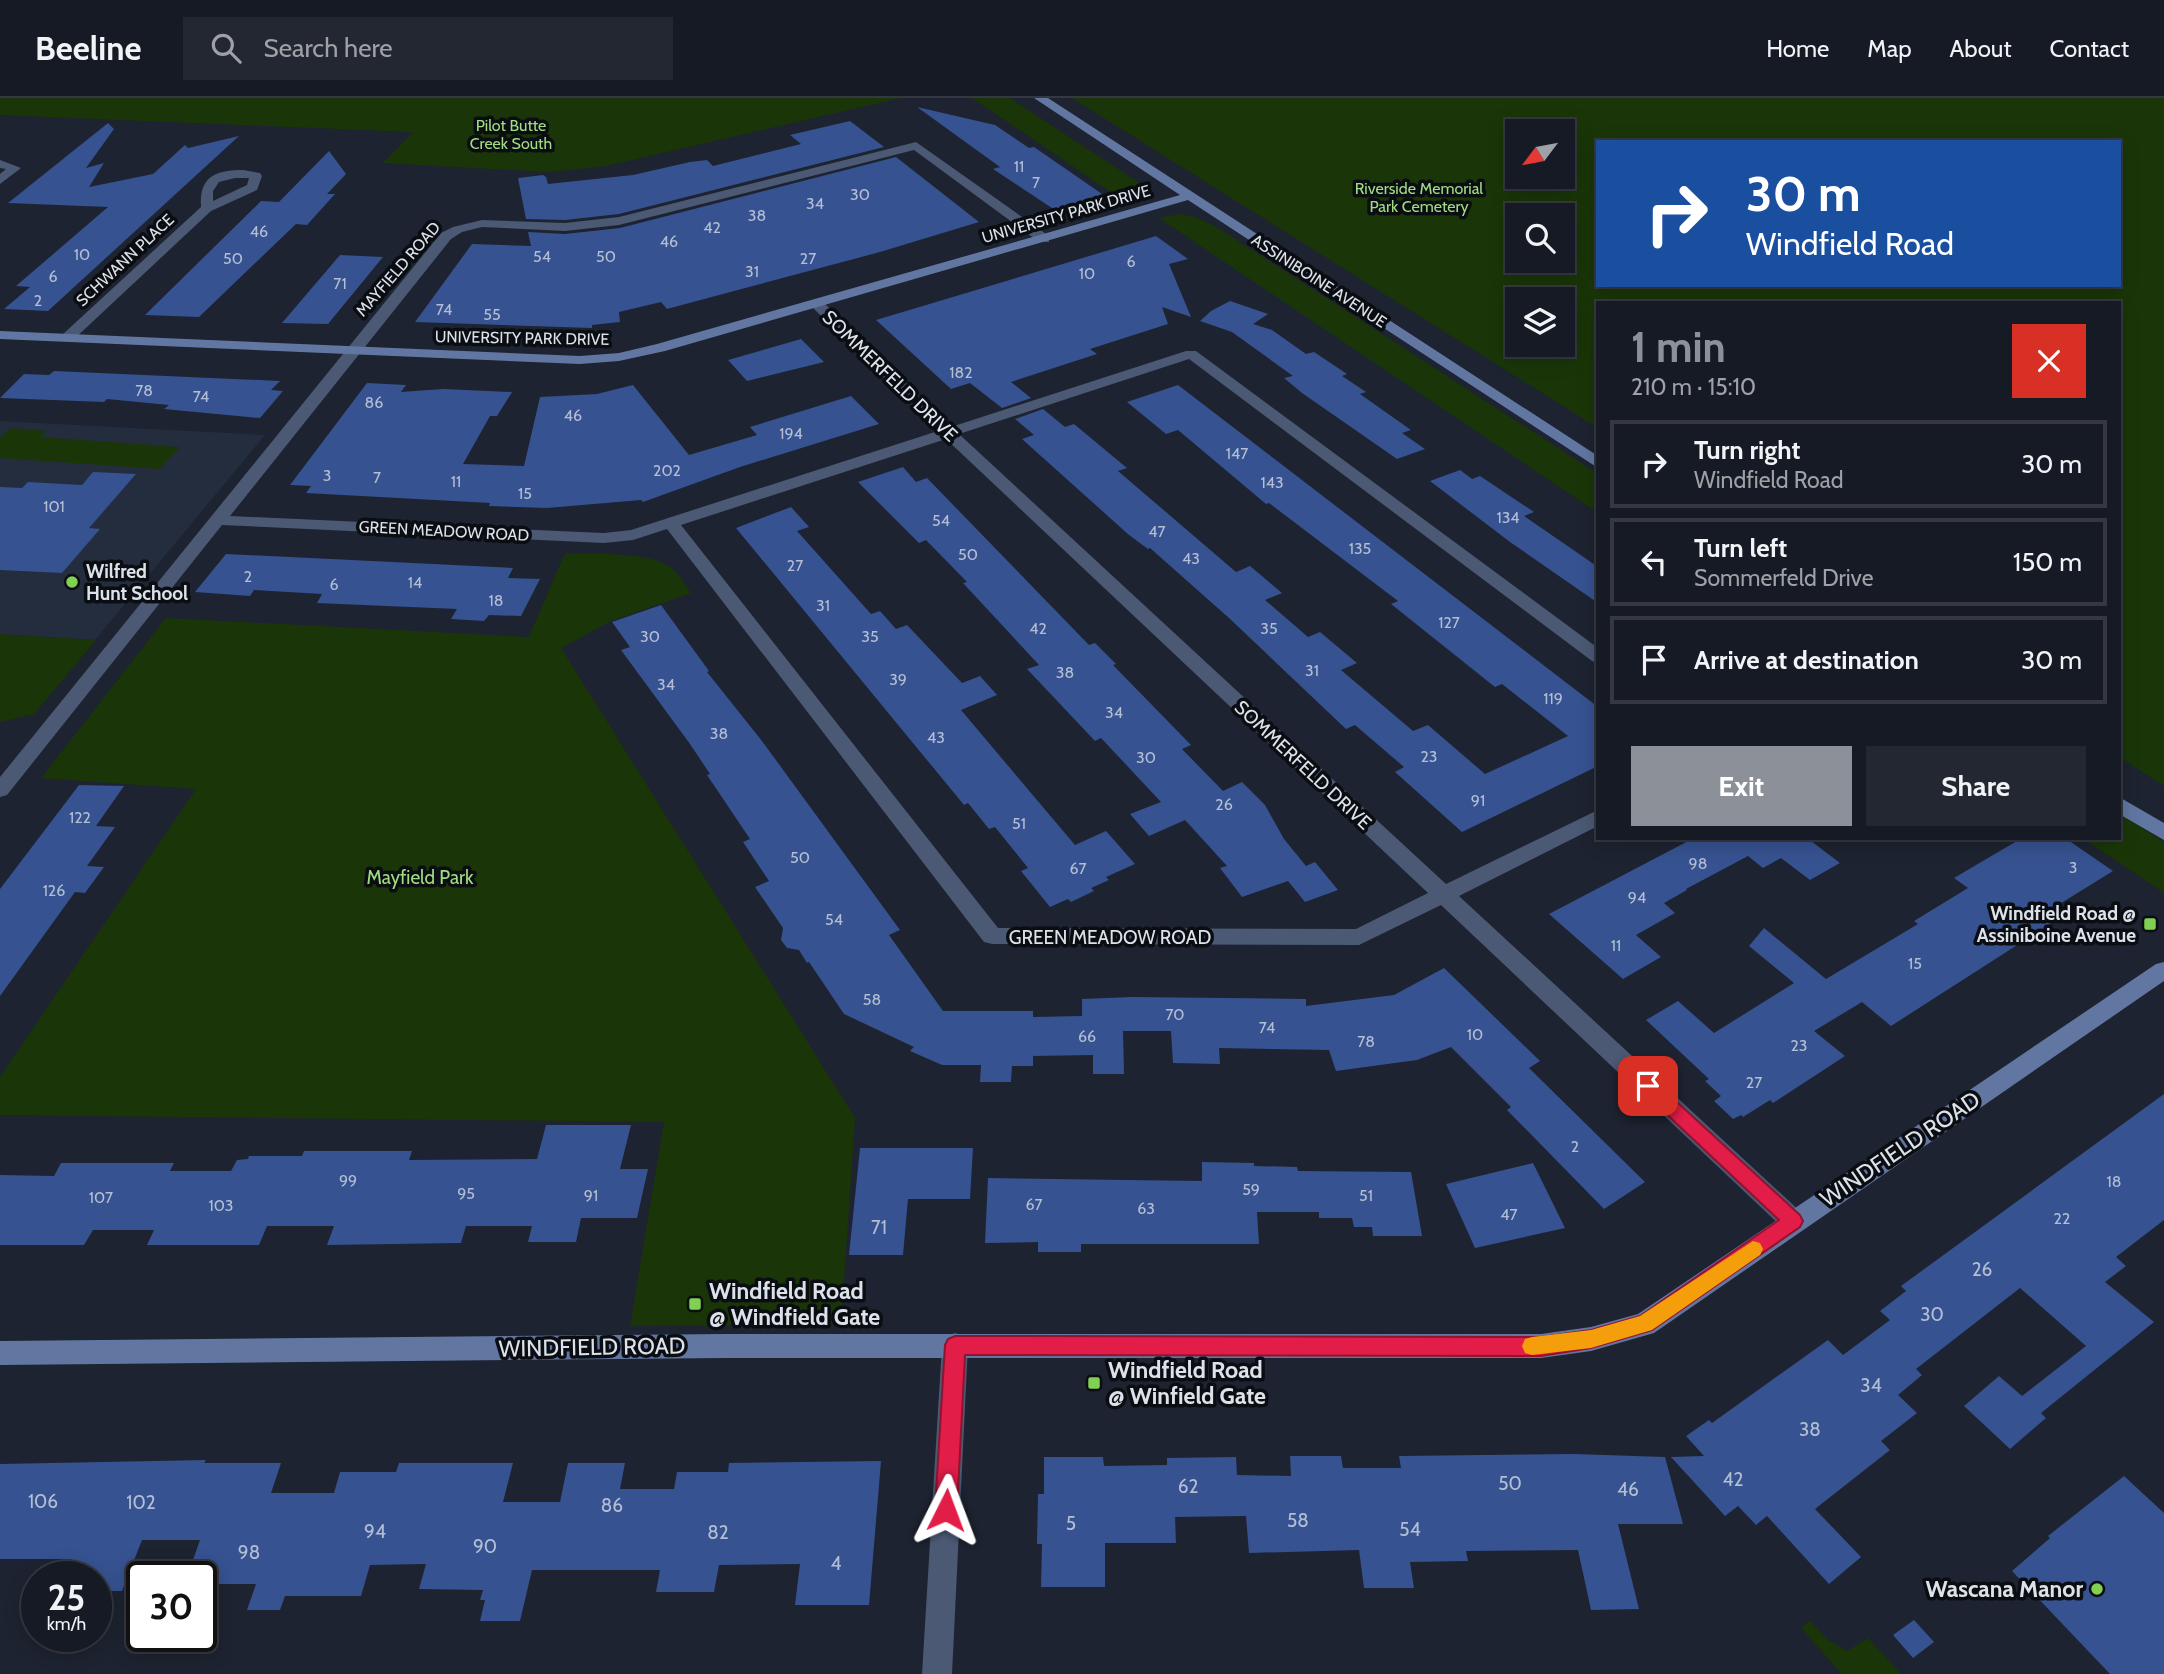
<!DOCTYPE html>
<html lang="en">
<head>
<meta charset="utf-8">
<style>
  :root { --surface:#161a24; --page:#232731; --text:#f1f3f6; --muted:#9ea1a6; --line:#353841; --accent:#8c9099 }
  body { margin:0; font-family:Cabin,sans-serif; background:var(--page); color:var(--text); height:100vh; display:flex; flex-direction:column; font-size:26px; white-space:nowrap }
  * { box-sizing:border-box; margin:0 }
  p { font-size:23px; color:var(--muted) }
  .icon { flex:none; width:38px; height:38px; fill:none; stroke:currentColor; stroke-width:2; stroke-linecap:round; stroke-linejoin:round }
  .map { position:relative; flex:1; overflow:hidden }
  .panel { position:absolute; left:1596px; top:203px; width:525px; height:539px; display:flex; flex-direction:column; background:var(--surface); border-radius:0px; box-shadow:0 4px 18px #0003,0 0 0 2px var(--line) }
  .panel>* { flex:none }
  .guide { position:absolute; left:1596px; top:42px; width:525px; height:147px; border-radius:0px; box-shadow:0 4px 18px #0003,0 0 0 2px var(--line); background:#1a4fa0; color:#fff; overflow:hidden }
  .needle { width:46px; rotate:238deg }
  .buttons { position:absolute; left:1505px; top:21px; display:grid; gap:14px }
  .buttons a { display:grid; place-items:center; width:70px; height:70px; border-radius:0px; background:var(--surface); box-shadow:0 4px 18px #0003,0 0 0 2px var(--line); font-size:35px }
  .speed { position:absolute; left:21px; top:1463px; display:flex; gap:14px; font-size:35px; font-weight:700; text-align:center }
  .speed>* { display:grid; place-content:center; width:91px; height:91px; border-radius:50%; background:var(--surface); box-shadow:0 4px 18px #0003,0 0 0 2px var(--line); line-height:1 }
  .speed small { font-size:18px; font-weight:400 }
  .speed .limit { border:4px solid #111; border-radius:10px; background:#fff; color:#111 }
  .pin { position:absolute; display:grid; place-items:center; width:60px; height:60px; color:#fff; margin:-30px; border-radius:14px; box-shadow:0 4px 10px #0006 }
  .me { position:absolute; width:77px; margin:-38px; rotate:3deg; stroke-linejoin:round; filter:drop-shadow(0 0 5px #0008) }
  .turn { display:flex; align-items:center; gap:24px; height:147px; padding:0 35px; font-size:32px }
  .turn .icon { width:91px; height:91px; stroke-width:2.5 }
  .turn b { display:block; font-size:49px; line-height:60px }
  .round { display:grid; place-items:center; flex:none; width:74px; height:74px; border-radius:0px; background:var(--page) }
  .overview { display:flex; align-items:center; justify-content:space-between; height:119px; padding:0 35px }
  h1 { font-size:42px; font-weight:700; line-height:52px; color:var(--accent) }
  .cta { display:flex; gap:14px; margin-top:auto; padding:14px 35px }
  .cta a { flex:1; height:80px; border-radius:0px; background:var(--accent); color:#fff; font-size:28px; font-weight:700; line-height:80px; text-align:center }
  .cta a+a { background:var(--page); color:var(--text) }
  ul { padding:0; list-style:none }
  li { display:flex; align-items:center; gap:21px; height:88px; margin:0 14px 10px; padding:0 21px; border:4px solid var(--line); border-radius:0px }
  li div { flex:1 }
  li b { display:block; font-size:26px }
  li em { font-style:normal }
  header { display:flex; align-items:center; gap:42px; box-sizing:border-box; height:98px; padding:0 35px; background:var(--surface); border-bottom:2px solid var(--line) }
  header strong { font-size:33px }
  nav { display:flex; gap:38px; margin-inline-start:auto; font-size:24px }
  .search { width:490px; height:63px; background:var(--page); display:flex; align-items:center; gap:18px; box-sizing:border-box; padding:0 24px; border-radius:0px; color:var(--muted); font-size:26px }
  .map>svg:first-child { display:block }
</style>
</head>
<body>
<header>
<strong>Beeline</strong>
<div class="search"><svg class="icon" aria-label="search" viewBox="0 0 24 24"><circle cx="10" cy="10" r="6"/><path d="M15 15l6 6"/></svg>Search here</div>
<nav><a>Home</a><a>Map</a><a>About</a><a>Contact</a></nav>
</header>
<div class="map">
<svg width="2164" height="1576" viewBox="0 0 2164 1576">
  <rect width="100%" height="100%" fill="#1d2330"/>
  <path fill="#242d3e" d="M0,323L265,337L95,542L0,536Z"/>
  <path fill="#1a3608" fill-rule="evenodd" d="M0,0H901L606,68L549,74L383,65L413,34L0,17Z
    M972,0H1010L1144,88L1148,94L1143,99L1127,105Z
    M1072,0H2164V688L2119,659V205H1598V330ZM1517,33H1563V79H1517ZM1598,44H2119V187H1598ZM1517,117H1563V163H1517ZM1517,201H1563V247H1517Z
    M1179,116L1195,119L1215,128L1598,376V415L1159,120Z
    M11,330L46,333L41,339L180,349L159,371L0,360V340Z
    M565,455C593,457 648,453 670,469C679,475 685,487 691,495L611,523L561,550L855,1020L841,1226L630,1228L664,1024L0,1017V979L196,691L41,680L166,520L529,539Z
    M0,536L96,542L34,616L0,624Z
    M2119,715L2164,744V795L2082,740H2119Z
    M1810,1523L1828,1542L1847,1553L1868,1540L1901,1576H1842L1801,1530Z"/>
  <path fill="#365290" d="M917,9L995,27L1029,50L1034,49L1105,98L1055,112L993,71L1000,69Z
    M850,23L884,49L619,116L565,122L526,121L518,80L543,77L546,79L548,86L633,77L690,64L707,62L713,68L801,46L790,37Z
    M108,25L114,31L86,70L104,65L89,89L153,76L185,47L188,50L239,38L48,213L4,211L30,189L16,188L108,109L8,105Z
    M329,53L346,76L327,96H335L307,127L296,126L199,219L145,217L261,103L279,104Z
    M896,59L979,124L880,154L667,211L661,204L619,214L620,224L592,227V230L415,224L472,146L531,148L528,134L565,136L620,130Z
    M1156,138L1188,161L1169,166L1191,219L1162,209L1168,226L1090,251L1097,256L1011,284L1031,300L1002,310L970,285L951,291L876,222Z
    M340,157L383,159L328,226L282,225Z
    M1230,203L1268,216L1253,226L1272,232L1306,256L1314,254L1347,276L1342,278L1366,294L1360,296L1411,332L1402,335L1425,351L1397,361L1302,295L1284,280L1293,278L1232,234L1200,223L1211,213Z
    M801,241L824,264L747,283L728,262Z
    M54,273L280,283L271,292L283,293L260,320L164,311L169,307L107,301L104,304L0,300L24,276L49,277Z
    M367,285L406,287L401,294L443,291L512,294L497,318H490L463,366L524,368L540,299L597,296L633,287L689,357L757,337L750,329L851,298L879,326L740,369L643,404L641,402L547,410L489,408L490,405L306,395L311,388L290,387Z
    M1178,287L1598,609V668L1462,734L1395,674L1404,669L1355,627L1346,631L1229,520L1150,450L1148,451L1129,437L1022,341L1034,337L1015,321L1043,311L1065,329L1074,326L1127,370L1118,373L1236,474L1250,468L1282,495L1265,502L1308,539L1320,534L1357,565L1341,572L1413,633L1428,627L1485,676L1568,638L1502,586L1495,589L1391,506L1398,503L1269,405L1266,406L1178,332L1166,336L1127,304Z
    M903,369L916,384L927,380L1089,547L1095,545L1116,566L1113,567L1191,647L1182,651L1223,693L1242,684L1265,707L1284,741L1306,768L1315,764L1338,792L1305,804L1288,783L1242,799L1220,770L1227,768L1185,722L1149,738L1130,716L1161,704L1101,640L1095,643L1027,571L1039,567L963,485L967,484L926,442L919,445L858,384Z
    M1460,372L1472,381L1480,378L1534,414L1524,418L1598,469V505L1510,444L1430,383Z
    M93,374L136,376L89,430L100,431L62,475L0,472V389L22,390L28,384L82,387Z
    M791,409L809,429L797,433L871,516L880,513L896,531L907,527L962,585L980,578L997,597L961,612L1075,747L1106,733L1135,766L1106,779L1109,782L1091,790L1094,793L1071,804L1068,801L1050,809L1021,773L1028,770L995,729L989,731L968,705L964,707L736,430Z
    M226,456L513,470L508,480L540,481L521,518L489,517L484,523L451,521L457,511L317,505L322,496L254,492L250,498L195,494Z
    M661,507L709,573L707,574L762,643L900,832L889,837L943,913H1033V919L1082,918V901L1132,899L1306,901V908L1394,897L1444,870L1540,963L1529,970L1645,1084L1604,1111L1507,1012L1511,1009L1451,949L1417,962L1336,973L1329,952L1219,950L1220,966L1173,965L1171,933H1123L1124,976H1093V957L1033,958V968H1012L1011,984H980L981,967H942L910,953L914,949L844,916L809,864L807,865L799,852L787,850L781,842L783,830L755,789L769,783L743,744L750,741L707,677L710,676L690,646L621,552L630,549L612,524Z
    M79,687L124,688L96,728L115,729L87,768L104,769L85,795L75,794L0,898V791Z
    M1694,740H1816L1811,743L1840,765L1810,782L1781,760L1763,770L1748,758L1686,791L1687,792L1664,805L1675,815L1636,837L1661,859L1623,881L1549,816Z
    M2022,740H2065L2113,773L2045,815L2056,822L1891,928L1862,904L1814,933L1845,958L1773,1005L1770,1002L1743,1019L1741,1017L1733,1021L1714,1003L1721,998L1705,983L1709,981L1646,922L1678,903L1714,935L1794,885L1749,848L1764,830L1826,881L1918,826L1914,823L1968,790L1954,780Z
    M2164,996V1122L2116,1159L2126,1168L2105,1184L2154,1224L2041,1315L2046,1320L2010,1351L1964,1308L1999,1278L2022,1298L2086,1248L2020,1190L1916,1271L1922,1277L1898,1297L1917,1315L1881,1343L1890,1352L1815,1411L1861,1459L1829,1486L1767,1418L1756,1427L1738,1408L1725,1418L1671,1359L1704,1358L1686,1338L1709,1322L1712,1325L1828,1242L1843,1257L1890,1222L1880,1213L1906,1193L1901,1188Z
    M546,1027H631L620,1071H648L637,1120H581L576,1144H528L532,1128H466L461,1145L327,1147L334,1128H267L259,1147H147L154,1132H93L84,1147H0V1077L54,1078L61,1065H174L170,1073H231L237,1062L248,1061L249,1058H302L304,1053H412L409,1062L537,1061Z
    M860,1050H973L970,1101H908L903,1157H849Z
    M1202,1064L1254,1065V1068L1297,1069L1298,1073L1411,1074L1422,1138H1373L1372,1129H1354L1352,1120H1319V1114H1257L1259,1146H1081V1154H1038V1144L985,1145L988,1080L1202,1083Z
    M1533,1065L1565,1130L1475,1150L1446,1086Z
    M1574,1356L1665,1359L1683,1426H1618L1639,1511L1591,1512L1578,1452L1466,1453L1468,1463L1410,1464L1414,1490H1364L1359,1452L1249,1455L1246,1418L1175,1419L1176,1445H1105V1489H1041L1042,1446H1037L1038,1396H1044V1359H1103L1104,1368L1167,1367V1360L1236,1359L1237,1377L1291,1378L1290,1358H1341L1343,1370H1401L1399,1358Z
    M206,1362L204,1365H281L271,1395H334L340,1374H396L399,1365H513L503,1404H560L568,1365H625L620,1391H674L677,1374H728L729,1365L881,1363L869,1507H795L800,1466L719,1467L714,1494H656L660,1472H532L520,1523H480L485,1502H480L483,1492L419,1491L426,1466L370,1467L361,1498H285L280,1512H247L256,1486H201V1479H187L200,1442H142L122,1493H96V1479H64L72,1461H0V1366Z
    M2124,1378L2164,1415V1576H2110L2012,1473L2050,1440L2048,1438Z
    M1914,1522L1934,1544L1913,1560L1893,1537Z"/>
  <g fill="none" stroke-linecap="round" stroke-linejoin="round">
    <path fill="#4b5974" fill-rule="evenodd" d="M916,44L1049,138V144H1039L914,52L619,127L565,133L482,129L462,134L451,141L230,418L604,435L631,432L938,333L812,209V203H822L951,329L1186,253H1196L1598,550V565L1592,563L1189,261L959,336L1446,786L1598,712V728L1459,798L1802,1115L1806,1123L1802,1131L1793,1134L1784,1131L1441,807L1359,847L992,846L984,844L667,431L633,442L604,445L222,427L7,697L0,699V679L441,135L453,129L482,122L565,125L619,119ZM946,341L1428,795L1356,831L998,830L681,427Z
      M0,62L21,70L0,86V76L6,71L0,70Z
      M243,72L260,75L262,78L257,92L211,113L72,243H62V237L201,109C199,79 215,72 243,72ZM235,80H249L247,87L213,103V93L219,84Z
      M955,1235L964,1238L968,1247L952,1576H922L942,1247L946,1238Z"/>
    <path fill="#6177a2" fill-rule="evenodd" d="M1034,0H1048L1598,358V370L1188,102L665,253L619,263L580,266L0,241V233L580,258L619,255L657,246L1180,97Z
      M2119,699L2164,725V742L2119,716Z
      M2164,864V883L1654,1235L1591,1253L1541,1260H725L0,1267V1243L725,1236H1541L1591,1229L1638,1216L2156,866Z"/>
  </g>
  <path fill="#e11d48" stroke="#92132f" stroke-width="2" d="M1648,980L1654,983L1800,1117L1803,1123L1800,1129L1652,1232L1591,1250L1541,1258L965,1257L957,1412L954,1419L946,1423L939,1419L935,1412L945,1247L948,1241L955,1238L1541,1239L1591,1232L1640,1218L1779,1122L1642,993L1639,988L1642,983Z"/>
  <path fill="#f59e0b" d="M1753,1143L1760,1145L1763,1151L1760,1157L1652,1232L1591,1250L1532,1257L1525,1255L1522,1248L1525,1241L1532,1239L1591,1232L1640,1218Z"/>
  <g fill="#80d051" stroke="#0a0d12" stroke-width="2.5">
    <circle cx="72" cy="484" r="7"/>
    <rect x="2143" y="819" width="14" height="14" rx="3.5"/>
    <rect x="688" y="1199" width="14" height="14" rx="3.5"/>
    <rect x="1087" y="1278" width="14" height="14" rx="3.5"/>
    <circle cx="2097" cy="1491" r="7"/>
  </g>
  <g text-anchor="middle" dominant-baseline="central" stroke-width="7" stroke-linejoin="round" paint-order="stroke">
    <g font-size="16" fill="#a0dd80" stroke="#0a0d12">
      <text x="511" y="27">Pilot Butte<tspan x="511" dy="18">Creek South</tspan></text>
      <text x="1419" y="90">Riverside Memorial<tspan x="1419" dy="18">Park Cemetery</tspan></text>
    </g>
    <g font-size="16" fill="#b3bed4">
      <text x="1019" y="68">11</text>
      <text x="1036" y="84">7</text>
      <text x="860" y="96">30</text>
      <text x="815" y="105">34</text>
      <text x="757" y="117">38</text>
      <text x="712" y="129">42</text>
      <text x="259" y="133">46</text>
      <text x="669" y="143">46</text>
      <text x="82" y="156">10</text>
      <text x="542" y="158">54</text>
      <text x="606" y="158">50</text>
      <text x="233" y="160">50</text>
      <text x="808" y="160">27</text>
      <text x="1131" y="163">6</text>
      <text x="752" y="173">31</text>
      <text x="1087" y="175">10</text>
      <text x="53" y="178">6</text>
      <text x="340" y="185">71</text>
      <text x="38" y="202">2</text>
      <text x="444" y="211">74</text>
      <text x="492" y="216">55</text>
      <text x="961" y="274">182</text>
      <text x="144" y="292">78</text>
      <text x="201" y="298">74</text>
      <text x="374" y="304">86</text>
      <text x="573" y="317">46</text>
      <text x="791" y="335">194</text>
      <text x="1237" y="355">147</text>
      <text x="667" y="372">202</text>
      <text x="327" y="377">3</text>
      <text x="377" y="379">7</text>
      <text x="456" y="383">11</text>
      <text x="1272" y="384">143</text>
      <text x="525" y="395">15</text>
      <text x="54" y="408">101</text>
      <text x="1508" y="419">134</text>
      <text x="941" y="422">54</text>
      <text x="1157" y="433">47</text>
      <text x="1360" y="450">135</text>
      <text x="968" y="456">50</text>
      <text x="1191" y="460">43</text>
      <text x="795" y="467">27</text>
      <text x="248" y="478">2</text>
      <text x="415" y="484">14</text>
      <text x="334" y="486">6</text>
      <text x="496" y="502">18</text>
      <text x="823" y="507">31</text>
      <text x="1449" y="524">127</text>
      <text x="1038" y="530">42</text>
      <text x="1269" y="530">35</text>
      <text x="650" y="538">30</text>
      <text x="870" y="538">35</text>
      <text x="1312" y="572">31</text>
      <text x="1065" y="574">38</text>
      <text x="898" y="581">39</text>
      <text x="666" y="586">34</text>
      <text x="1553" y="600">119</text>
      <text x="1114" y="614">34</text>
      <text x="719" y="635">38</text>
      <text x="936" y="639">43</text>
      <text x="1429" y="658">23</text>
      <text x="1146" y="659">30</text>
      <text x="1478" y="702">91</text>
      <text x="1224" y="706">26</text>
      <text x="80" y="719">122</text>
      <text x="1019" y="725">51</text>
      <text x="800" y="759">50</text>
      <text x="1698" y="765">98</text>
      <text x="2073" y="769">3</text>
      <text x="1078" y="770">67</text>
      <text x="54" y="792">126</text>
      <text x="1637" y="799">94</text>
      <text x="834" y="821">54</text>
      <text x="1616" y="847">11</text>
      <text x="1915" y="865">15</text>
      <text x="872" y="901">58</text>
      <text x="1175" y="916">70</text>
      <text x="1267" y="929">74</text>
      <text x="1475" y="936">10</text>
      <text x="1087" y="938">66</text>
      <text x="1366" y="943">78</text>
      <text x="1799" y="947">23</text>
      <text x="1754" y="984">27</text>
      <text x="1575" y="1048">2</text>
      <text x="348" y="1082">99</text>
      <text x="2114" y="1083">18</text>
      <text x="1251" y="1091">59</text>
      <text x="466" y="1095">95</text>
      <text x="591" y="1097">91</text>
      <text x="1366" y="1097">51</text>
      <text x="101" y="1099">107</text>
      <text x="1034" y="1106">67</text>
      <text x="221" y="1107">103</text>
      <text x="1146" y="1110">63</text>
      <text x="1509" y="1116">47</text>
      <text x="2062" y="1120">22</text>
    </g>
    <g font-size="16" fill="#dde2ea" stroke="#0a0d12">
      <text transform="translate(1066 116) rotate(-16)">UNIVERSITY PARK DRIVE</text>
      <text transform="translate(125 162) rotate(-43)">SCHWANN PLACE</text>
      <text transform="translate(398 171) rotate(-49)">MAYFIELD ROAD</text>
      <text transform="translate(1319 183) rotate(33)">ASSINIBOINE AVENUE</text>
      <text transform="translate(522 240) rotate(1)">UNIVERSITY PARK DRIVE</text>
      <text transform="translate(444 433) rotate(3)">GREEN MEADOW ROAD</text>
    </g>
    <g font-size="19" fill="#dde2ea" stroke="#0a0d12">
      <text transform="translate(890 278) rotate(44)">SOMMERFELD DRIVE</text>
      <text transform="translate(1303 667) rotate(43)">SOMMERFELD DRIVE</text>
      <text x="1110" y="839">GREEN MEADOW ROAD</text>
    </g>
    <g font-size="19" font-weight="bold" fill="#dde2ea" stroke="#0a0d12" text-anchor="start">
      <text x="86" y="473">Wilfred<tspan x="86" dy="22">Hunt School</tspan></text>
      <text x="2136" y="815" text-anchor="end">Windfield Road @<tspan x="2136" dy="22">Assiniboine Avenue</tspan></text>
    </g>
    <g font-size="19" fill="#a0dd80" stroke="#0a0d12">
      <text x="420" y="779">Mayfield Park</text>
    </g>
    <g font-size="19" fill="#b3bed4">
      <text x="879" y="1129">71</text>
      <text x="1982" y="1171">26</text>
      <text x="1932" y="1216">30</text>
      <text x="1871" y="1287">34</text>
      <text x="1810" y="1331">38</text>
      <text x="1733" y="1381">42</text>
      <text x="1510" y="1385">50</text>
      <text x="1188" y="1388">62</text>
      <text x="1628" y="1391">46</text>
      <text x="43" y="1403">106</text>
      <text x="141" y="1404">102</text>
      <text x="612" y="1407">86</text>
      <text x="1298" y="1422">58</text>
      <text x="1071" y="1425">5</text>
      <text x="1410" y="1431">54</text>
      <text x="375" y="1433">94</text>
      <text x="718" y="1434">82</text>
      <text x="485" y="1448">90</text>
      <text x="249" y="1454">98</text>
      <text x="836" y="1465">4</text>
    </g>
    <g font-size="23" fill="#dde2ea" stroke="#0a0d12">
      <text transform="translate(1900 1051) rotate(-34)">WINDFIELD ROAD</text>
      <text transform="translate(592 1249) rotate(-1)">WINDFIELD ROAD</text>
    </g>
    <g font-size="23" font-weight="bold" fill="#dde2ea" stroke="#0a0d12" text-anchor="start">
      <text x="709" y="1193">Windfield Road<tspan x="709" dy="26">@ Windfield Gate</tspan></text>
      <text x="1108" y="1272">Windfield Road<tspan x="1108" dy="26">@ Winfield Gate</tspan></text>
      <text x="2083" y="1491" text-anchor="end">Wascana Manor</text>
    </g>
  </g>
</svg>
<div class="buttons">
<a><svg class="needle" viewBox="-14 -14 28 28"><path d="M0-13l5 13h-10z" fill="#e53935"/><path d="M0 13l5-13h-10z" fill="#9ea1a6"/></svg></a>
<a><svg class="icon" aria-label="search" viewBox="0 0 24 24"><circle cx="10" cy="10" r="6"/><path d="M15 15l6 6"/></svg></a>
<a><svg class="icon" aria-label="layers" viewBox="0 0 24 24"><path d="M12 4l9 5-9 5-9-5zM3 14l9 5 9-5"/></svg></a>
</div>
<div class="speed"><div>25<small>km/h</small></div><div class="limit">30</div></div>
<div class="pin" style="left:1648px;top:988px;background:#d93025"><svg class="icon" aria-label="arrive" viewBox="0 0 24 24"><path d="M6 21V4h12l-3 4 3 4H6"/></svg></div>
<svg class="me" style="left:946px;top:1412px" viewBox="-20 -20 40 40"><path d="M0-17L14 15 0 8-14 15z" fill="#e11d48" stroke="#fff" stroke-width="4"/></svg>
<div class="guide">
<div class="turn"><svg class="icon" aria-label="right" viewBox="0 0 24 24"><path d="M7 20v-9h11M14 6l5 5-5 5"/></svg><div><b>30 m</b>Windfield Road</div></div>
</div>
<section class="panel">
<div class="overview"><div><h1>1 min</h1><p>210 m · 15:10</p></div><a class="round" style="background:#d93025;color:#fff"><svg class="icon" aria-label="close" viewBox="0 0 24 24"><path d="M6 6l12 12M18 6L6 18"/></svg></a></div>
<ul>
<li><svg class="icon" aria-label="right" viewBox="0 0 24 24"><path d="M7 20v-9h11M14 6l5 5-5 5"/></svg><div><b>Turn right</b><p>Windfield Road</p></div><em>30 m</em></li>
<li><svg class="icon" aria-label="left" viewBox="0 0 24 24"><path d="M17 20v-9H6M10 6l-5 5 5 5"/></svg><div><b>Turn left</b><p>Sommerfeld Drive</p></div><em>150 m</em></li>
<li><svg class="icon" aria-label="arrive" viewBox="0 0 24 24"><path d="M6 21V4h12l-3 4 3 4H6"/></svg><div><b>Arrive at destination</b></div><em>30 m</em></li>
</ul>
<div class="cta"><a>Exit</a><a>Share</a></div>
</section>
</div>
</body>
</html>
